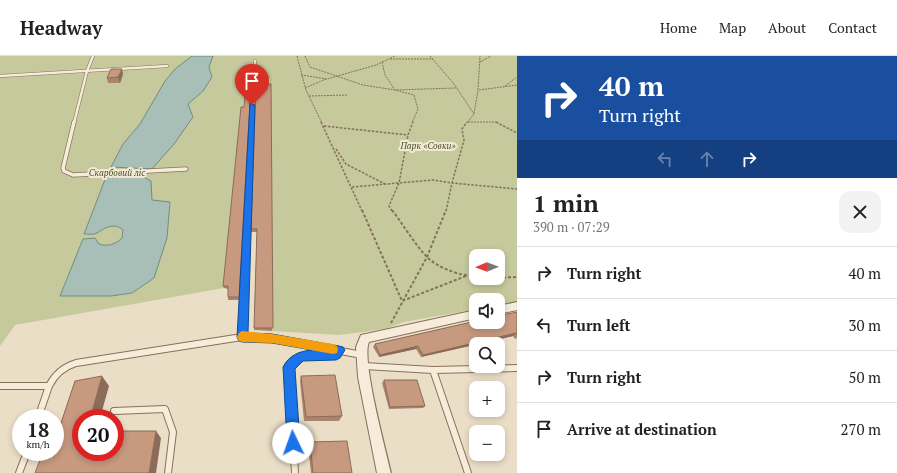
<!DOCTYPE html>
<html lang="en">
<head>
<meta charset="utf-8">
<style>
  :root { --surface:#fff; --page:#f2f2f2; --text:#222; --muted:#767676; --line:#e0e0e0 }
  body { margin:0; font-family:"PT Serif",serif; background:var(--page); color:var(--text); height:100vh; display:flex; flex-direction:column; font-size:15px; white-space:nowrap }
  * { box-sizing:border-box; margin:0 }
  p { font-size:13px; color:var(--muted) }
  .icon { flex:none; width:22px; height:22px; fill:none; stroke:currentColor; stroke-width:2; stroke-linecap:round; stroke-linejoin:round }
  .map { position:relative; flex:1; overflow:hidden }
  .side { display:flex; flex-direction:column; background:var(--surface); width:380px }
  .side>* { flex:none }
  .hud { background:#1a4fa0; color:#fff; overflow:hidden }
  .needle { width:26px; rotate:269deg }
  .buttons { position:absolute; left:469px; top:193px; display:grid; gap:8px }
  .buttons a { display:grid; place-items:center; width:36px; height:36px; border-radius:8px; background:var(--surface); box-shadow:0 2px 6px #0003; font-size:20px }
  .speed { position:absolute; left:12px; top:353px; display:flex; gap:8px; font-size:20px; font-weight:700; text-align:center }
  .speed>* { display:grid; place-content:center; width:52px; height:52px; border-radius:50%; background:var(--surface); box-shadow:0 2px 6px #0003; line-height:1 }
  .speed small { font-size:10px; font-weight:400 }
  .speed .limit { border:6px solid #d22; background:#fff; color:#111 }
  .pin { position:absolute; display:grid; place-items:center; width:34px; height:34px; color:#fff; margin:-41px -17px; border-radius:50% 50% 50% 0; rotate:-45deg; box-shadow:0 0 4px #0007 }
  .pin .icon { rotate:45deg }
  .me { position:absolute; width:44px; margin:-22px; rotate:357deg; stroke-linejoin:round; filter:drop-shadow(0 0 3px #0008) }
  .turn { display:flex; align-items:center; gap:14px; height:84px; padding:0 16px; font-size:18px }
  .turn .icon { width:52px; height:52px; stroke-width:2.5 }
  .turn b { display:block; font-size:28px; line-height:34px }
  .lanes { display:flex; align-items:center; height:38px; padding:0 16px; background:#0003; justify-content:center; gap:20px; direction:ltr }
  .lanes .off { opacity:.35 }
  .round { display:grid; place-items:center; flex:none; width:42px; height:42px; border-radius:12px; background:var(--page) }
  .overview { display:flex; align-items:center; justify-content:space-between; height:68px; padding:0 16px }
  h1 { font-size:24px; font-weight:700; line-height:30px }
  ul { padding:0; list-style:none }
  li { display:flex; align-items:center; gap:12px; height:52px; padding:0 16px; border-top:1px solid var(--line) }
  li div { flex:1 }
  li b { display:block; font-size:15px }
  li em { font-style:normal }
  header { display:flex; align-items:center; gap:24px; box-sizing:border-box; height:56px; padding:0 20px; background:var(--surface); border-bottom:1px solid var(--line) }
  header strong { font-size:19px }
  nav { display:flex; gap:22px; margin-inline-start:auto; font-size:14px }
  main { display:flex; flex:1; min-height:0 }
  .map>svg:first-child { display:block }
</style>
</head>
<body>
<header>
<strong>Headway</strong>
<nav><a>Home</a><a>Map</a><a>About</a><a>Contact</a></nav>
</header>
<main>
<div class="map">
<svg width="517" height="417" viewBox="0 0 517 417">
  <rect width="100%" height="100%" fill="#ebdec7"/>
  <path fill="#c6c99b" fill-rule="evenodd" d="M0,0H517V246L498,249V244H476V253L404,266L388,272L364,276L338,279L272,275L270,23H247L244,54H241L224,232L15,269L0,290ZM476,200H498V222H476Z"/>
  <path fill="#a8bfb7" stroke="#6f8d84" d="M192,0H213L209,11L212,21L203,35L188,48L193,61L174,88L152,113L111,111L123,88L140,68L165,25L175,13Z
    M140,119L151,125L152,144L170,146L167,182L154,222L132,237L111,240H60L83,183L95,182L99,188C108,191 116,188 122,182L123,174C114,166 105,172 97,177C94,179 88,178 84,178L106,121Z"/>
  <g fill="none" stroke-linecap="round" stroke-linejoin="round">
    <defs>
      <path id="lane-far3" d="M0,20L167,10
        M74,67L87,15L93,0
        M252,67L255,5"/>
      <path id="lane-far2" d="M74,66L63,112L64,115L73,119L186,113
        M248,155L252,66"/>
      <path id="lane-far1" d="M243,269L248,154"/>
      <path id="lane" d="M242,281L243,268
        M364,310L433,314L517,312
        M433,314L468,417
        M0,330H49C55,318 63,311 76,307L242,281L272,282L362,299
        M114,355L165,353L173,376L168,417
        M38,362L49,330
        M19,417L27,396
        M295,417L289,311L300,300L336,299L339,295"/>
      <path id="street" d="M517,246V254L498,258V250Z
        M476,254V262L369,286C361,303 386,394 391,417H377L358,321L356,291L361,279Z"/>
    </defs>
    <use href="#lane-far3" stroke="#85715d" stroke-width="3.5"/>
    <use href="#lane-far2" stroke="#85715d" stroke-width="5"/>
    <use href="#lane-far1" stroke="#85715d" stroke-width="6"/>
    <use href="#lane" stroke="#85715d" stroke-width="8"/>
    <use href="#street" stroke="#85715d" stroke-width="2"/>
    <path stroke="#85715d" stroke-width="1" stroke-dasharray="2 1" stroke-linecap="butt" d="M297,0L306,34L322,67
      M305,0L310,11L363,29L395,34L414,39L418,53L412,67
      M430,0L454,28L474,58
      M390,3H433
      M382,6L385,19L395,34L456,32
      M480,6L491,0
      M301,19L327,23L376,9L395,0
      M505,30L517,21
      M305,32L326,23
      M479,34L517,29
      M309,40L348,39
      M468,66H495L498,67
      M467,67L474,58L478,34L480,0"/>
    <path stroke="#85715d" stroke-width="1.5" stroke-dasharray="2.5 1.5" stroke-linecap="butt" d="M321,66L362,155
      M496,66L517,77
      M324,70L408,79
      M336,93L346,108L385,128
      M352,131L433,124L452,127L464,84L462,73L467,66
      M392,155L389,150L399,127L408,79L413,66
      M446,155L452,127L517,133"/>
    <path stroke="#85715d" stroke-width="2" stroke-dasharray="3 2" stroke-linecap="butt" d="M362,154L402,245L466,220
      M392,154C402,167 416,190 427,201C439,213 460,219 476,221
      M488,222L517,221
      M391,267L427,201L446,154"/>
    <use href="#lane-far3" stroke="#f6ecd9" stroke-width="2.5"/>
    <use href="#lane-far2" stroke="#f6ecd9" stroke-width="3.5"/>
    <use href="#lane-far1" stroke="#f6ecd9" stroke-width="4.5"/>
    <use href="#lane" stroke="#f6ecd9" stroke-width="6"/>
    <use href="#street" fill="#f6ecd9" fill-rule="evenodd"/>
  </g>
  <path fill="#ab846d" d="M123,18L120,27H108L107,22Z
    M251,28L239,244H228V233L224,232L223,230L244,51Z
    M271,28L272,275L254,274L257,176H251V173Z
    M517,256V282L515,283L513,280L421,301L416,293L379,301L373,291L375,288Z
    M301,320L342,360L339,365H304L300,325Z
    M384,324L425,350L423,352L389,353L382,327Z
    M310,386L352,417H311L308,390Z"/>
  <path fill="#8b6b59" d="M122,13L123,18L120,27L118,21Z
    M516,277L513,280L421,301L423,299Z
    M418,290L416,293L379,301L380,299Z
    M102,320L109,330L100,362L92,356Z
    M111,356L118,364L115,378V362H110Z
    M156,375L161,382L156,417H149Z"/>
  <path fill="#c7997f" stroke="#8b6b59" d="M111,13H122L118,21L107,22Z
    M246,28H251L239,241H228V230H223L241,51H244Z
    M256,28H271L273,272H254L257,173H251Z
    M517,256V278L516,277L423,299L418,290L380,299L375,288L476,265V266H498V260Z
    M335,319L342,360L306,361L301,320Z
    M102,320L92,356H111L110,362H81V396H115V375H156L149,417H35L43,396H55V376H58L75,325Z
    M384,324H417L425,350L390,351Z
    M347,385L352,417H313L310,386Z"/>
  <path fill="#1a73e8" stroke="#114b97" d="M250,47L255,49L248,277L272,278L339,290L343,291L345,294L340,302L336,304L303,305L295,313L300,387L298,391L293,393L289,391L287,387L283,311C289,299 300,295 312,294L272,287L242,286L239,285L237,281Z"/>
  <path fill="#f59e0b" d="M242,275L272,278L333,288L337,290L338,293L337,297L333,298L272,287L242,286L239,285L237,281L239,277Z"/>
  <g text-anchor="middle" dominant-baseline="central" stroke-width="4" stroke-linejoin="round" paint-order="stroke">
    <g font-size="9" font-style="italic" fill="#495228" stroke="#f3e9d6">
      <text x="428" y="90">Парк «Совки»</text>
      <text x="117" y="117">Скарбовий ліс</text>
    </g>
  </g>
</svg>
<div class="buttons">
<a><svg class="needle" viewBox="-14 -14 28 28"><path d="M0-13l5 13h-10z" fill="#e53935"/><path d="M0 13l5-13h-10z" fill="#767676"/></svg></a>
<a><svg class="icon" aria-label="sound" viewBox="0 0 24 24"><path d="M4 9h4l5-4v14l-5-4H4zM17 9q2 3 0 6"/></svg></a>
<a><svg class="icon" aria-label="search" viewBox="0 0 24 24"><circle cx="10" cy="10" r="6"/><path d="M15 15l6 6"/></svg></a>
<a>+</a>
<a>−</a>
</div>
<div class="speed"><div>18<small>km/h</small></div><div class="limit">20</div></div>
<div class="pin" style="left:252px;top:49px;background:#d93025"><svg class="icon" aria-label="arrive" viewBox="0 0 24 24"><path d="M6 21V4h12l-3 4 3 4H6"/></svg></div>
<svg class="me" style="left:293px;top:387px" viewBox="-20 -20 40 40"><circle r="19" fill="#fff"/><path d="M0-13L10 11 0 6-10 11z" fill="#1a73e8"/></svg>
</div>
<section class="side">
<div class="hud">
<div class="turn"><svg class="icon" aria-label="right" viewBox="0 0 24 24"><path d="M7 20v-9h11M14 6l5 5-5 5"/></svg><div><b>40 m</b>Turn right</div></div>
<div class="lanes"><svg class="icon off" aria-label="left" viewBox="0 0 24 24"><path d="M17 20v-9H6M10 6l-5 5 5 5"/></svg><svg class="icon off" aria-label="ahead" viewBox="0 0 24 24"><path d="M12 20V5M6 11l6-6 6 6"/></svg><svg class="icon" aria-label="right" viewBox="0 0 24 24"><path d="M7 20v-9h11M14 6l5 5-5 5"/></svg></div>
</div>
<div class="overview"><div><h1>1 min</h1><p>390 m · 07:29</p></div><a class="round"><svg class="icon" aria-label="close" viewBox="0 0 24 24"><path d="M6 6l12 12M18 6L6 18"/></svg></a></div>
<ul>
<li><svg class="icon" aria-label="right" viewBox="0 0 24 24"><path d="M7 20v-9h11M14 6l5 5-5 5"/></svg><div><b>Turn right</b></div><em>40 m</em></li>
<li><svg class="icon" aria-label="left" viewBox="0 0 24 24"><path d="M17 20v-9H6M10 6l-5 5 5 5"/></svg><div><b>Turn left</b></div><em>30 m</em></li>
<li><svg class="icon" aria-label="right" viewBox="0 0 24 24"><path d="M7 20v-9h11M14 6l5 5-5 5"/></svg><div><b>Turn right</b></div><em>50 m</em></li>
<li><svg class="icon" aria-label="arrive" viewBox="0 0 24 24"><path d="M6 21V4h12l-3 4 3 4H6"/></svg><div><b>Arrive at destination</b></div><em>270 m</em></li>
</ul>
</section>
</main>
</body>
</html>
